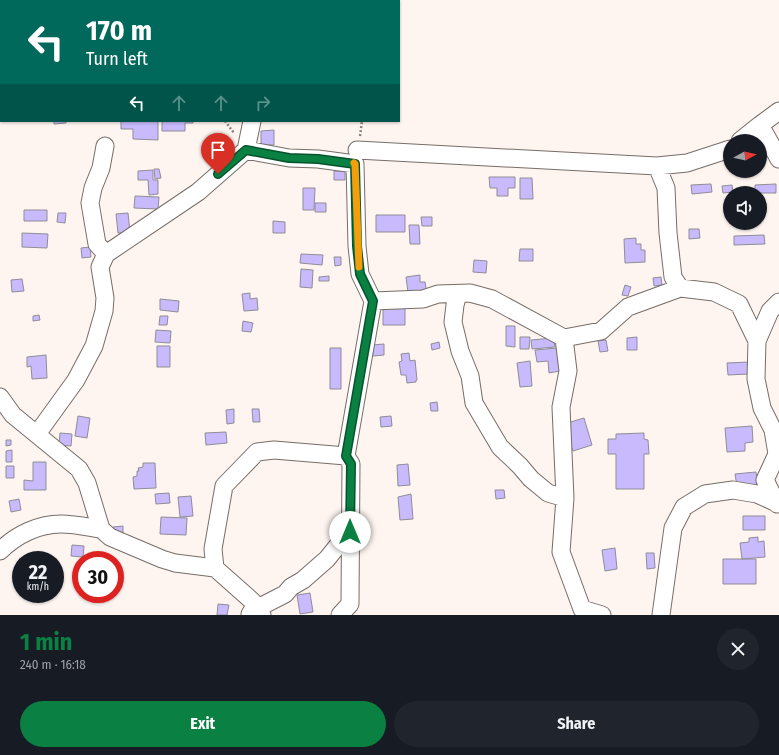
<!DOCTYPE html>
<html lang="en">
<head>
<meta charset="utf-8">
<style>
  :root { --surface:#171b24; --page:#20242c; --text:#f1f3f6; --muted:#9ea1a6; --accent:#0b8043 }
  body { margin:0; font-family:"Fira Sans Condensed",sans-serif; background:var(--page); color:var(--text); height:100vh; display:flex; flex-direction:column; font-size:15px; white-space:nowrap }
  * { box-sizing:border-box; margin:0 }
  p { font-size:13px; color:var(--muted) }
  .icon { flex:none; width:22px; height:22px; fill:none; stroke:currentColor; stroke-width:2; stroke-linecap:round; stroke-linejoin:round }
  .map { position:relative; height:615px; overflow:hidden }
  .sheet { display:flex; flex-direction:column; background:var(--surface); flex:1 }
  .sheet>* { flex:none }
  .top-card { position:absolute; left:0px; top:0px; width:400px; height:122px; box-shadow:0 1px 3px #0004; background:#00695c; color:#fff; overflow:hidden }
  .needle { width:26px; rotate:82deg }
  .buttons { position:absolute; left:723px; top:134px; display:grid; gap:8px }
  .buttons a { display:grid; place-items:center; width:44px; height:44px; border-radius:50%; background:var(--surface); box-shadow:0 1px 3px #0004; font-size:20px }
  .speed { position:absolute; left:12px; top:551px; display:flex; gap:8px; font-size:20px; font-weight:700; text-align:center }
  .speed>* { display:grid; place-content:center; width:52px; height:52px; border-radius:50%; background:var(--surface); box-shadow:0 1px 3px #0004; line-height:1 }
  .speed small { font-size:10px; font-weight:400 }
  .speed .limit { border:6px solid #d22; background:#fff; color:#111 }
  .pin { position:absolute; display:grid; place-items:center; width:34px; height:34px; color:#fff; margin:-41px -17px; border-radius:50% 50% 50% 0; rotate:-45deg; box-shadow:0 0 4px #0007 }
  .pin .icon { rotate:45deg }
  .me { position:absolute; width:44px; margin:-22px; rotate:0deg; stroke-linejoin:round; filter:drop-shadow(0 0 3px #0008) }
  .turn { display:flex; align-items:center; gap:14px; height:84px; padding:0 20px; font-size:18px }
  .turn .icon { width:52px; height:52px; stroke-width:2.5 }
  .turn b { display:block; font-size:28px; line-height:34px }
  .lanes { display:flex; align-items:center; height:38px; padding:0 20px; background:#0003; justify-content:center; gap:20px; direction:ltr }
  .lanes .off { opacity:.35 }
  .round { display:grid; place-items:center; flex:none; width:42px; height:42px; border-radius:21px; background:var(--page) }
  .headline { display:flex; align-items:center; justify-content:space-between; height:68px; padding:0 20px }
  h1 { font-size:24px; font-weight:700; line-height:30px; color:var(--accent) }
  .primary-button { display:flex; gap:8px; margin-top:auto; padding:8px 20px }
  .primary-button a { flex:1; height:46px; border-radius:24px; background:var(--accent); color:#fff; font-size:16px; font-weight:700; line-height:46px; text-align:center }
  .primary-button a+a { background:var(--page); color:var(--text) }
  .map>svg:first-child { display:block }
</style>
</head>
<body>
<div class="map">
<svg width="779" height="615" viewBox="0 0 779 615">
  <rect width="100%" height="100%" fill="#fef4f0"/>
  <path fill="#c8bafc" stroke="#8f8d97" d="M35,0H51V1H35Z
    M56,0H80V1H57Z
    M54,121H66V123L54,124Z
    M121,121H158V140L133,139V129H121Z
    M162,121H193V123H185V131H162Z
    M274,130V145H261V131Z
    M154,169H159L161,178L155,179Z
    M153,170V180H158V194L149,195L148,180H138V171Z
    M334,171H345V180H334Z
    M489,177H515V188H508V196H497V188H490Z
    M520,178H532L533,199H520Z
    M711,184L712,192L692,194L691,185Z
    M776,184V193H755V185Z
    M732,185L733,192L723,193L722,186Z
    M303,188H315L314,210H303Z
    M135,196L159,197L158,209L134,208Z
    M315,203H326V212H315Z
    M24,210H47V221H24Z
    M58,213H66L65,223L57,222Z
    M128,213L130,232L118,233L116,214Z
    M376,215H405V232H376Z
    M421,217H432V226H422Z
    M273,221L285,222V233H273Z
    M409,225H419L420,244H410Z
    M689,229H699L700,238L689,239Z
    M22,233L48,234L47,248L22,247Z
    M764,235L765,244L734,245V236Z
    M636,238V244H641V250H645V262L625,263L624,239Z
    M90,247L91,257L82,258L81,248Z
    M520,249H533V261H519Z
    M301,254L323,255L322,265L300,263Z
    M334,257H341V265L335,266Z
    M474,260L487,261L486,273L473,272Z
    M301,269L313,270L312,288L300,287Z
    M420,275V282H425L427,294L409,300L406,277Z
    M329,276V281H319V277Z
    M661,277L662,285L654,286L653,278Z
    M22,279L24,291L12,292L11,280Z
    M625,285L631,287L628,296L622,295Z
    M250,293V299L257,298L258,310L244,311L242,294Z
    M160,299L179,301L178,312L160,310Z
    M383,303H405V325H383Z
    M39,315L40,320L33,321V316Z
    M160,316H168L167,325H159Z
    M243,321L253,323L251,332L242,331Z
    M506,326H515V347L506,346Z
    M156,330L171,331L170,343L155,342Z
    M520,337H530L529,349H520Z
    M637,337V350H627V338Z
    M553,338L555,347L532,349L531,340Z
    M606,340L608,351L600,352L598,341Z
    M439,342L440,348L432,350L431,344Z
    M384,344V355L373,356L372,345Z
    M157,346H170V367H157Z
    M330,348H341V389H330Z
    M557,348L560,371L549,373L548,361L537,362L535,350Z
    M409,353L410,361L415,360L417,380H416V382L407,383L406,375H401L399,362L402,361L401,354Z
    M46,355L47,378L32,379L31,366L27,367V357Z
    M530,361L532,386L520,387L517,363Z
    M749,362V374L728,375L727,363Z
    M437,402L438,411H431L430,403Z
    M234,409V423L227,424L226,410Z
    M252,409H259L260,422H253Z
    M78,416L90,418L87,438L75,436Z
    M391,416L392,426L381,427L380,417Z
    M584,418L592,445L573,451L564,424Z
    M752,426L753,442L745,443V451L727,452L725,428Z
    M226,432L227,443L206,445L205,433Z
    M60,433L72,434L71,446L59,445Z
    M644,433V439L648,440L649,454H644V489H616V454H608V439H616V434Z
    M6,440H11V445L6,446Z
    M12,450V462H6V451Z
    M33,462H46V490H24V480L33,481Z
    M143,463H155L156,488L134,489L133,477L137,476V471H139L138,468L143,467Z
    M408,464L410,485L398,486L397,465Z
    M6,466H14V478H6Z
    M756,472L758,484L737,486L735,474Z
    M495,490H504L505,498L496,499Z
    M169,493L170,503L156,504L155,494Z
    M411,494L413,519L400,520L398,497Z
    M191,496L193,516L180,517L178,497Z
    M19,499L21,510L11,512L9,501Z
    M743,516H765V530H743Z
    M161,517L187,518L186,535L160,534Z
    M123,526V534H113V527Z
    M758,537V542L764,541L765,557L742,559L740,543L749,542V538Z
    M72,545L84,546L83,557L71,556Z
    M615,548L617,569L605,571L602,550Z
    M646,553H654L655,568L647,569Z
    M723,559H756V584H723Z
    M310,593L313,612L300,614L297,595Z
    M218,604L229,605L227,615H217Z"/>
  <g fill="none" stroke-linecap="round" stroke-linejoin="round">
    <defs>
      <path id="street" d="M779,111L760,125L779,159
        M740,141L760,125
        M105,146L101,168L93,188L90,203L97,244L106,254
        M246,150L289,158L318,159L355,164L357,246L360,274L373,301L346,456L351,464L350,604L340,615
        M357,150L657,166L687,163L730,149
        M657,166L666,188L668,233L673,277L680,288
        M458,294L455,305L453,322L460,351L470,376L474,403L500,447L520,466L531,479L548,493L565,498
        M373,301L423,299L438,294L470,293L492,299L564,338L568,371L561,407L565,498L561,552L582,609L602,615
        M564,338L601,331L628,307L680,288L714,292L739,304L757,341
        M0,397L13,415L79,469L87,483L101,529L110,537L162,559L175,563L215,568L251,600L259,608L262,615
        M37,434L76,380L94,346L104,311L105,298L100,267L106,254L198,192L246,150L252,121
        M777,504L765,480L777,454L773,430L762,408L756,379L757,341L770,311L779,302
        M0,551C16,535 38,524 61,524C74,524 88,527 101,529
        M215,568L213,549L224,486L257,452L274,450L346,456
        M250,614L252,611L285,594L291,587L303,580L327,559L347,534L350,532
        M661,615L673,528L684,507L705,494L733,490L757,494L779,504"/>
    </defs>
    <use href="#street" stroke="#776d68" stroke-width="19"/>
    <path stroke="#898280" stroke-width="2.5" stroke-dasharray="2 2" stroke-linecap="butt" d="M7,0L9,1
      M251,0V1
      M368,1V0
      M225,121L234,133
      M360,136L362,121"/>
    <use href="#street" stroke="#fff" stroke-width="17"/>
  </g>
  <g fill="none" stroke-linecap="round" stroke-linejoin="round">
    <defs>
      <path id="route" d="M218,174L246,150L289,158L318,159L355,164L357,246L360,274L373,301L346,456L351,464L350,532"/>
    </defs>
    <use href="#route" stroke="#07532c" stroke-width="10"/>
    <use href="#route" stroke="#0b8043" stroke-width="7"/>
    <path stroke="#f59e0b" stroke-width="7" d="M354,163L355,164L359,267"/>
  </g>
</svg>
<div class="buttons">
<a><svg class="needle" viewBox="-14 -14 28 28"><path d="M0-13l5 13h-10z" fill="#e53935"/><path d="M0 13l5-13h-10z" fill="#9ea1a6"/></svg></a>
<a><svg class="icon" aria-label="sound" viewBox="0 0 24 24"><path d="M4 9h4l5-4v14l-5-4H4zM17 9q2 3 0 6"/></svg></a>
</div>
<div class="speed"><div>22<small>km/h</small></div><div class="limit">30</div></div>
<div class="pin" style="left:218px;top:174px;background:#d93025"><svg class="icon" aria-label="arrive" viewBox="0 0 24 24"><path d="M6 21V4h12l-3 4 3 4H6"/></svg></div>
<svg class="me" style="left:350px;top:532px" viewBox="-20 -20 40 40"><circle r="19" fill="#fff"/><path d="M0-13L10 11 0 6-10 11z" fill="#0b8043"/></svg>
<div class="top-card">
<div class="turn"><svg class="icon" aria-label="left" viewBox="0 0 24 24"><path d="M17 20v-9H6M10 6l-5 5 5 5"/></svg><div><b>170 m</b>Turn left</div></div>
<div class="lanes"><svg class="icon" aria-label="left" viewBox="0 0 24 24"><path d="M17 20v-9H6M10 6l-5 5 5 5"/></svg><svg class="icon off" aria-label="ahead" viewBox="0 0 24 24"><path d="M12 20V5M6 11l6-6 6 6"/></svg><svg class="icon off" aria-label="ahead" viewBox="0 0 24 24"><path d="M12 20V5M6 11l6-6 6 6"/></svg><svg class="icon off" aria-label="right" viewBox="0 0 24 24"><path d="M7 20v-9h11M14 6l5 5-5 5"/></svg></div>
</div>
</div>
<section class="sheet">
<div class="headline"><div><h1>1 min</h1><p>240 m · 16:18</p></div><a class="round"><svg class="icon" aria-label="close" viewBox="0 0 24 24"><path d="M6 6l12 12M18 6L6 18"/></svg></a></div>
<div class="primary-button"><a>Exit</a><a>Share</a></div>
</section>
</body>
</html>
